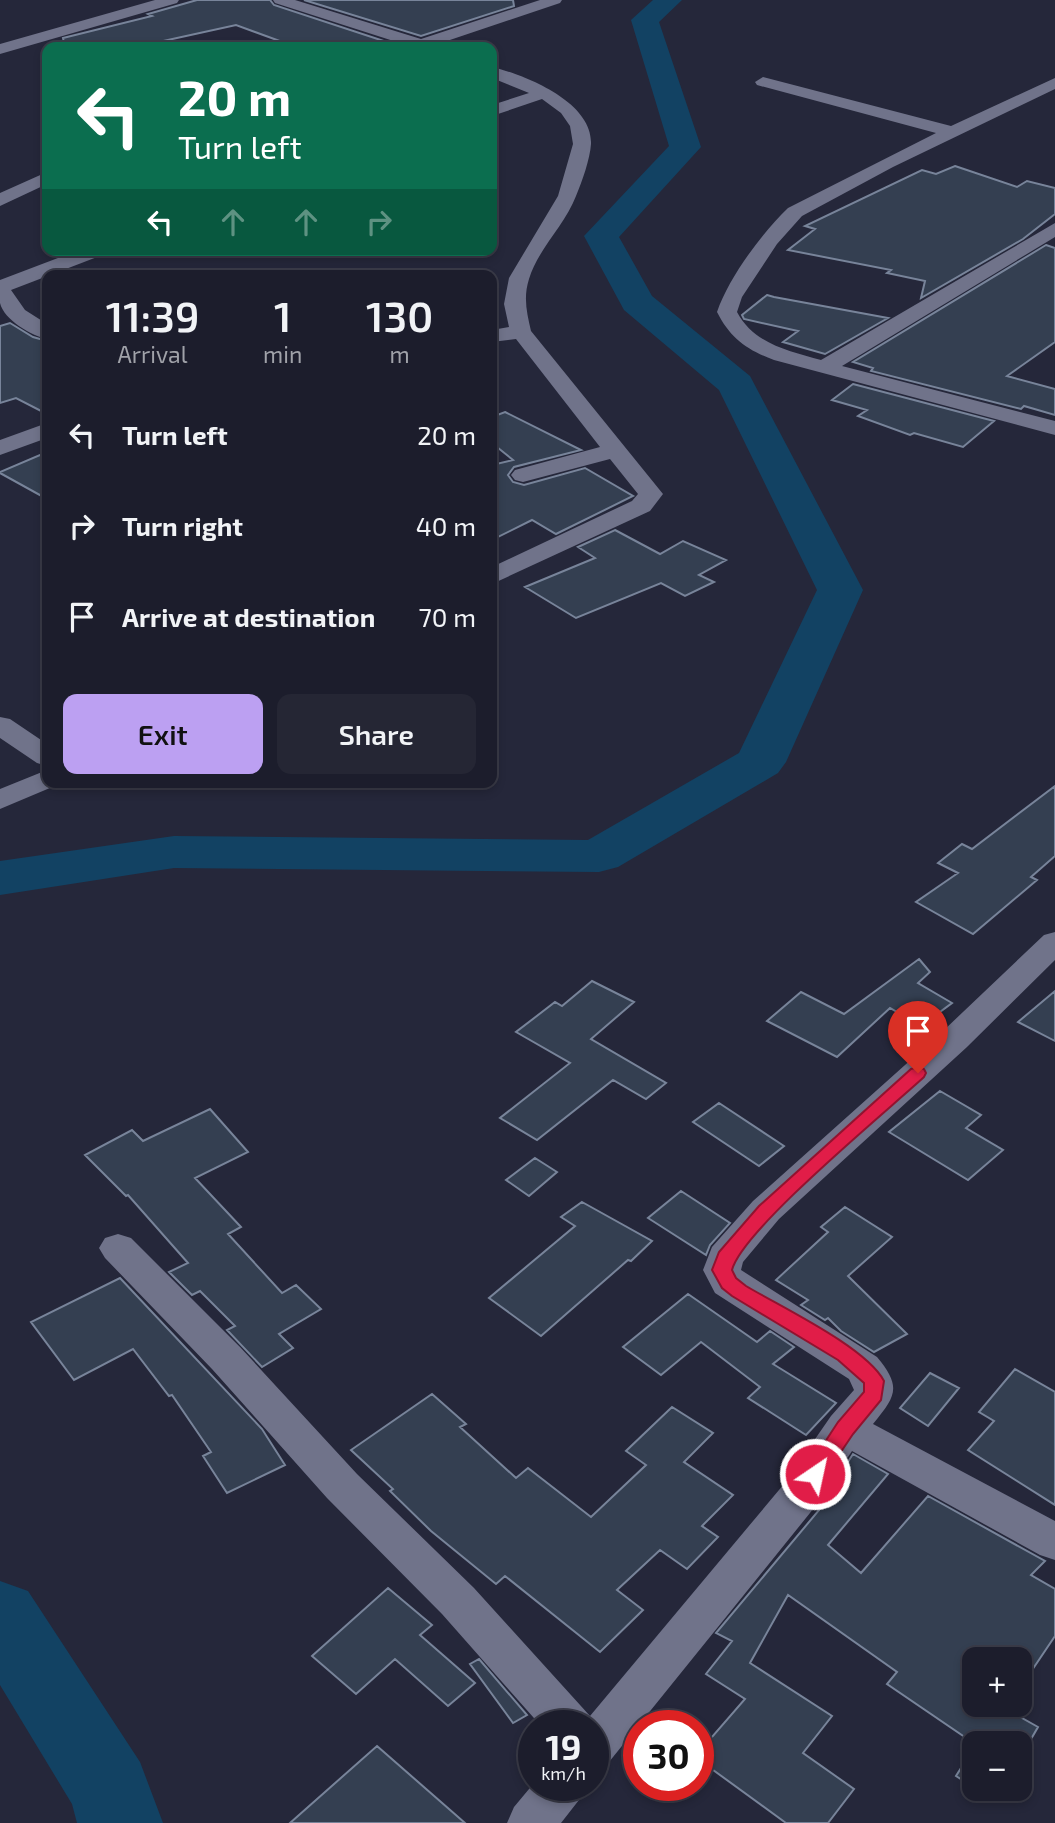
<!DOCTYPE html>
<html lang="en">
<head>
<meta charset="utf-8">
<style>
  :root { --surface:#1c1d2c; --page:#252634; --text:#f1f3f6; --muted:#a0a2a9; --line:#3a3b48; --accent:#bca0f2 }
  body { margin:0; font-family:"Exo 2",sans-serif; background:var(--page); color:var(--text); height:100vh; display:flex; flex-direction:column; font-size:26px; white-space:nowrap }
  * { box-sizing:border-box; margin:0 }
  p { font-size:23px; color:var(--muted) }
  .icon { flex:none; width:38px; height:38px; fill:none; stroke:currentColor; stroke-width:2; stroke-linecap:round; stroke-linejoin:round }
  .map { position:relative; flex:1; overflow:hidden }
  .side { position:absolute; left:42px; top:270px; width:455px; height:518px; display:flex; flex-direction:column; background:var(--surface); border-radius:14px; box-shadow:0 4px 10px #0003,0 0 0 2px var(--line) }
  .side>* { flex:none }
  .guide { position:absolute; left:42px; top:42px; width:455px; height:214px; border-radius:14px; box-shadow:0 4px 10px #0003,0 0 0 2px var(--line); background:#0b6e4f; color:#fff; overflow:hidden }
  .controls { position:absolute; left:962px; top:1647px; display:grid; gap:14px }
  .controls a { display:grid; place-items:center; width:70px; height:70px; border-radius:14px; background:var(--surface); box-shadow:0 4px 10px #0003,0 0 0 2px var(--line); font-size:35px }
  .speed { position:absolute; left:518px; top:1710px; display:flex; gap:14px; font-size:35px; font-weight:700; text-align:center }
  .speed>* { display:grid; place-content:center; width:91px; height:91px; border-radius:50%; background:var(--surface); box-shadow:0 4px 10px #0003,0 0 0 2px var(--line); line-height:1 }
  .speed small { font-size:18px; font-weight:400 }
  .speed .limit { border:10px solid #d22; background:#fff; color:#111 }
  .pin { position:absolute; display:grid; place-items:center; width:60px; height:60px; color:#fff; margin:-72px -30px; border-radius:50% 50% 50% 0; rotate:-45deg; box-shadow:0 0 7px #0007 }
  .pin .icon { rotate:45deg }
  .me { position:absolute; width:77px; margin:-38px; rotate:34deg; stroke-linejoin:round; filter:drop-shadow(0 0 5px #0008) }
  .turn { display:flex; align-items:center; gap:24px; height:147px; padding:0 21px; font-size:32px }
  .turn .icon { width:91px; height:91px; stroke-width:2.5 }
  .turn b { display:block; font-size:49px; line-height:60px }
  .lanes { display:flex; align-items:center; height:66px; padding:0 21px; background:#0003; justify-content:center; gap:35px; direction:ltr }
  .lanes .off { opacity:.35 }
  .eta { display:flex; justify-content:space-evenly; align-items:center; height:119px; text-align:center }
  .eta b { font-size:42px; font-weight:600; line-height:49px }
  .button { display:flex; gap:14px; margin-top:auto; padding:14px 21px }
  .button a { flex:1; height:80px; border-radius:14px; background:var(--accent); color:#111; font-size:28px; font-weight:600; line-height:80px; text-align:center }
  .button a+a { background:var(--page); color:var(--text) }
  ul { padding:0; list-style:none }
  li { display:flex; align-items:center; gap:21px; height:91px; padding:0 21px }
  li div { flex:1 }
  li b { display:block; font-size:26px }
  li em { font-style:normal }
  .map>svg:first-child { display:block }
</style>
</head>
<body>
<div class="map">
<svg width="1055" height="1823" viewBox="0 0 1055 1823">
  <rect width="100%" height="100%" fill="#25273a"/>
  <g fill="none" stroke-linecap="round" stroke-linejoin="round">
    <path fill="#124263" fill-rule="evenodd" d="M653,0H682L659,22L701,147L619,237L652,296L750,376L863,590L786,762L778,773L618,867L599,872L174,868L0,895V861L174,836L588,840L739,753L817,590L719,390L624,310L584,236L669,146L631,20Z
      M0,1581L28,1591L140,1762L163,1823H77L72,1804L0,1685Z"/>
  </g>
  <path fill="#343f51" stroke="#78849a" stroke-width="2" d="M197,0H270L274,5L402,47H296L236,25L136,47H65L63,38L152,16L148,14Z
    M304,0H513L514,6L421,36Z
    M955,166L1017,187L1027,181L1055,188V214L1023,239L921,298L925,281L887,273L891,270L788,250L815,229L805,226L922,170L936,174Z
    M1046,245L1055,248V342L1007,376L1055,389V415L1024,406L1021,409L871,371L873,368L853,362Z
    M767,295L774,297L888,318L825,354L783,342L798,331L744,319L742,315Z
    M10,323L33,337L47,341V414L16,398L0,403V326Z
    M853,384L994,421L963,447L914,433L910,435L858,416L867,410L832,400Z
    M505,412L581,450L514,467L508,475L513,482L524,485L585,468L633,496L556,534L532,520L492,540V465L513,460L492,443V417Z
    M47,452V499L0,473V472Z
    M615,530L660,554L683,541L726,560L699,575L714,582L685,596L661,583L576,618L525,587L595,558L578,547Z
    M1055,786V856L1031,877L1037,880L973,934L916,902L958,873L938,863L962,844L972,849Z
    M919,959L930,972L918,983L952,1003L921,1026L890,1008L837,1057L767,1021L801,992L844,1014Z
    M592,981L634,1002L591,1039L666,1083L646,1099L613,1080L537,1140L500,1118L570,1063L516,1032L555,1002L562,1006Z
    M1055,991V1041L1018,1022Z
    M940,1091L981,1115L966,1128L1003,1150L968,1180L889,1132Z
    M719,1103L784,1146L759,1166L693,1122Z
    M210,1109L248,1152L195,1178L241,1227L228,1234L282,1293L296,1285L321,1309L279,1334L293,1348L262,1367L227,1330L235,1326L200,1291L192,1295L169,1272L188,1263L128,1195L126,1196L85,1155L132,1130L143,1141Z
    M535,1158L557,1172L529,1196L506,1180Z
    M681,1191L730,1223L710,1245L706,1255L648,1218Z
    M582,1202L652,1241L631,1261L628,1260L541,1336L489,1298L575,1226L561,1217Z
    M845,1207L892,1237L848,1276L907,1334L874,1352L841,1331L828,1318L825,1320L801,1305L808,1300L776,1280L828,1232L821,1227Z
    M120,1278L262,1429L285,1465L227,1493L203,1456L211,1452L172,1395L169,1396L133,1349L74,1380L31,1322Z
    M688,1294L757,1342L770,1331L794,1347L773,1364L836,1403L806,1435L748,1398L760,1387L701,1342L661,1375L623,1347Z
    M1015,1369L1055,1392V1505L968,1450L994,1421L979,1412Z
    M930,1373L959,1388L928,1426L900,1408Z
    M432,1394L466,1424L460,1427L516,1478L528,1468L591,1517L646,1465L626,1451L672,1407L713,1433L684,1462L733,1495L702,1526L718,1537L687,1569L660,1550L617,1590L643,1610L600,1652L505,1576L496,1584L431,1531L390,1491L393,1489L351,1450Z
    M853,1454L888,1474L828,1545L861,1573L928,1496L1045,1561L1031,1575L1055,1589V1636L1020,1688V1659H975V1704H1009L1006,1709L1038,1727L1020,1758V1743L975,1744L887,1684L897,1672L788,1595L750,1663L832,1716L803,1753L854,1789L828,1823H786L698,1759V1753L745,1699L706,1674L732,1641L716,1633L840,1485L835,1482Z
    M388,1588L432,1625L420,1635L475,1683L448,1706L395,1659L356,1694L312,1656Z
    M479,1659L527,1715L513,1723L470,1664Z
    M377,1746L465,1823H290Z
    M975,1746V1788L956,1776Z"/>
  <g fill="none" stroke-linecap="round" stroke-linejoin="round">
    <path fill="#70738a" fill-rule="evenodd" d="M155,0H179L177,3L0,54V44Z
      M273,0H295L421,39L540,0H562L560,3L435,45L437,47H405L406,45L275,3Z
      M492,67C525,75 593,102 591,144C590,159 582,182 576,196C565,225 538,249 529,279C523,298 527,313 531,331L663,494L650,511L492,584V567L632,501L638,494L610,459L523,482L515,480L511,475L515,470L600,447L516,339L492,342V330L509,327L504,304L509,278L558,196L573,144L570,126L561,113L542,99L492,116V105L529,93L492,78Z
      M763,77L951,126L1055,78V89L893,167L802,216L777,244L742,297L737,312C754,344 789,351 821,360L1055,223V237L842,366L1055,421V435L774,360C747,350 730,338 717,312C729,277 762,233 788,208L936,133L757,85L755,82Z
      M47,172V184L0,206V193Z
      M79,250H108L105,254L11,290L25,310L47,324V339C32,336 4,320 0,303C0,296 0,287 0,280Z
      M47,423V438L0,455V440Z
      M0,717L10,719L47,744V766L37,763L0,738Z
      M47,770V782H59L57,785L0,809V789Z
      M1055,932V960L967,1047L779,1219L743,1262L741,1270L877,1357C902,1387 896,1396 873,1424L1055,1521V1560L1040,1555L852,1451L814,1508L609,1762L593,1768V1726H541L442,1614L327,1498L212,1369L105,1258L99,1248L105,1238L118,1234L131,1238L240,1347L357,1474L474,1588L590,1716L784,1484L831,1416L854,1390L849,1379L715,1293L703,1270L712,1247L753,1201L943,1031L1044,935Z
      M534,1783V1785H586L579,1800L561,1823H507L514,1807Z"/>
  </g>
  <path fill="#e11d48" stroke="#92132f" stroke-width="2" d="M918,1067L924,1069L926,1073L924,1077C886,1112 742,1230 732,1270L736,1278L746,1286C781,1307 866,1347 884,1381L881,1400L853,1434L822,1480L815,1482L807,1480L804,1474L838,1422L864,1392V1383L838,1360L732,1296L722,1288L712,1270L719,1252L759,1206L911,1069Z"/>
</svg>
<div class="controls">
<a>+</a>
<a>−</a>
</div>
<div class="speed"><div>19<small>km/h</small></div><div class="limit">30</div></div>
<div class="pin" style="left:918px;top:1073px;background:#d93025"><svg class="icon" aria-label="arrive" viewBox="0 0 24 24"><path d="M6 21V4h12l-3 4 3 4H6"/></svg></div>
<svg class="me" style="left:815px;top:1474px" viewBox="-20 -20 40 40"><circle r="17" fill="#e11d48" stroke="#fff" stroke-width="3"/><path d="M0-11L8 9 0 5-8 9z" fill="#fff"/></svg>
<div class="guide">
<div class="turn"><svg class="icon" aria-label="left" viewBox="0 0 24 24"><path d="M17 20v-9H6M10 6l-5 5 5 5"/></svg><div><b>20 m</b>Turn left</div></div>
<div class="lanes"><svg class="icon" aria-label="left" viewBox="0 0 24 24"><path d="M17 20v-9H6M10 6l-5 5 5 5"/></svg><svg class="icon off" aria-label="ahead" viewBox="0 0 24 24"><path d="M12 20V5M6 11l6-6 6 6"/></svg><svg class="icon off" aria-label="ahead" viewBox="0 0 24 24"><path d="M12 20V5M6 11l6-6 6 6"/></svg><svg class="icon off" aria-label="right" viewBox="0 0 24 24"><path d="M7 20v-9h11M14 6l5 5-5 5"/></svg></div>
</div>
<section class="side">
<div class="eta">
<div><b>11:39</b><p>Arrival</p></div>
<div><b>1</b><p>min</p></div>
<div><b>130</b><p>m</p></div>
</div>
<ul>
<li><svg class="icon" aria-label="left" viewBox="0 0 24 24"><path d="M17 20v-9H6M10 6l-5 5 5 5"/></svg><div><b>Turn left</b></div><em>20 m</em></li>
<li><svg class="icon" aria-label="right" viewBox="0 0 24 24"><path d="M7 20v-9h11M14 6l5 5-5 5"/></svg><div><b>Turn right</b></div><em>40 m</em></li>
<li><svg class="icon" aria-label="arrive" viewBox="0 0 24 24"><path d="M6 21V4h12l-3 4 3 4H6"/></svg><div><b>Arrive at destination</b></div><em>70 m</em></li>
</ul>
<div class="button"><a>Exit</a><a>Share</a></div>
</section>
</div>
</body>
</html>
